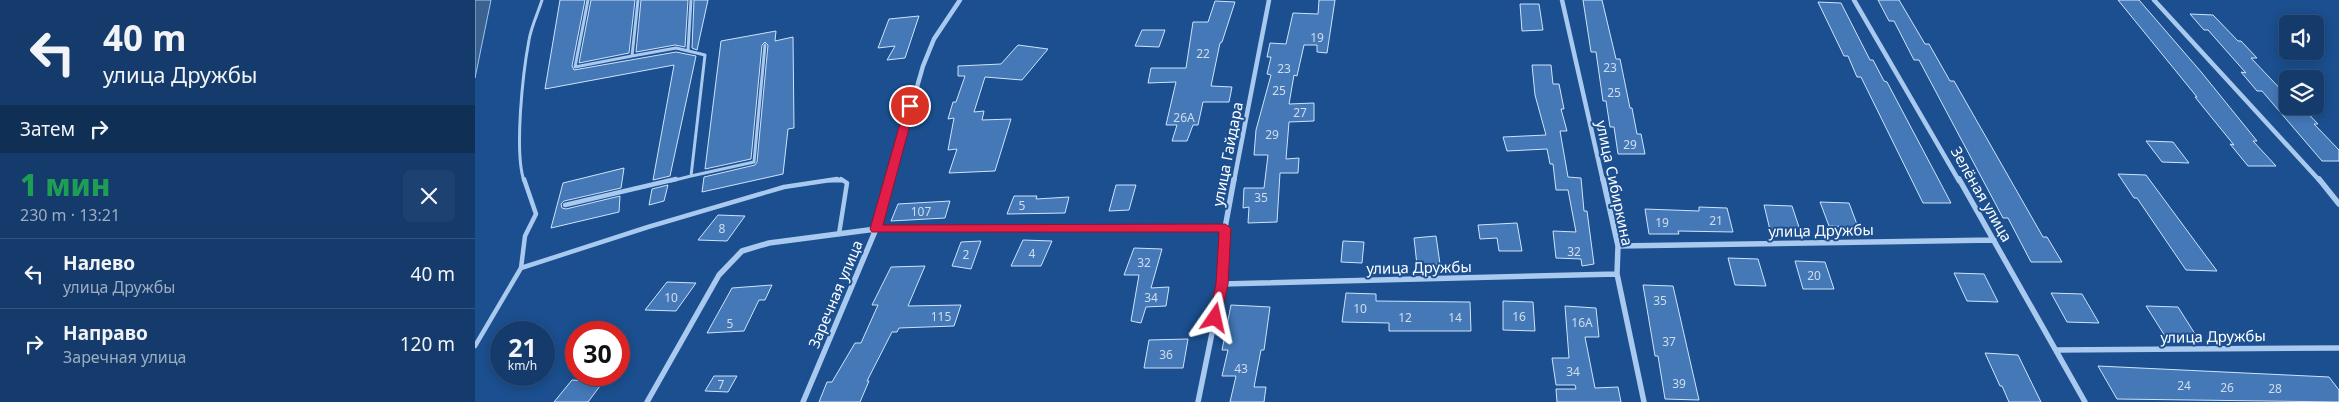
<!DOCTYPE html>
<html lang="ru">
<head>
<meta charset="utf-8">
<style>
  :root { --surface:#143b6b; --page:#1d4271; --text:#f1f3f6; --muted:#9dadc1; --line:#33557e }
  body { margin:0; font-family:"Noto Sans",sans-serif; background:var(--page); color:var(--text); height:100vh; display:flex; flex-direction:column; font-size:19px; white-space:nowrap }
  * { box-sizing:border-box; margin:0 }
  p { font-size:16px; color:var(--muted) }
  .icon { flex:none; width:28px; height:28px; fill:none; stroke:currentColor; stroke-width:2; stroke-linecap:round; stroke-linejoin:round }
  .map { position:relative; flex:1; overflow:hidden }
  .sheet { display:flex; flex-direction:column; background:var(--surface); width:475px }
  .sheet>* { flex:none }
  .banner { background:#143b6b; color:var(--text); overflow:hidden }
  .buttons { position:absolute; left:1804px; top:15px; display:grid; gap:10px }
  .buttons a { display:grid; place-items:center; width:45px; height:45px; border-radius:8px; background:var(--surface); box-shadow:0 2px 12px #0003,0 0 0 1px var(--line); font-size:25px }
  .speed { position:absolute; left:15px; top:321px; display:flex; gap:10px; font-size:25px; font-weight:700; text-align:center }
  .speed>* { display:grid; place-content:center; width:65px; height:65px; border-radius:50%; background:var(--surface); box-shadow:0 2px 12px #0003,0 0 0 1px var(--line); line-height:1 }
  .speed small { font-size:12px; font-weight:400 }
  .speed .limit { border:8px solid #d22; background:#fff; color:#111 }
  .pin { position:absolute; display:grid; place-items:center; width:42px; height:42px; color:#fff; margin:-21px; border:2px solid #fff; border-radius:50%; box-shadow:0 1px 5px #0007 }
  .me { position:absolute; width:55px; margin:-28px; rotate:11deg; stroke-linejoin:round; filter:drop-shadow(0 0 4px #0008) }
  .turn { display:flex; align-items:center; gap:18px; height:105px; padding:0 20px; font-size:22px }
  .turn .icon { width:65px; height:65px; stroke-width:2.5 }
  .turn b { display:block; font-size:35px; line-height:42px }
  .then { display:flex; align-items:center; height:48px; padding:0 20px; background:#0003; gap:10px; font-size:19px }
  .round { display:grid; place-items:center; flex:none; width:52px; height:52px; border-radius:8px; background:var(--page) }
  .head { display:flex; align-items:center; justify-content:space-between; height:85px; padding:0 20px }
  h1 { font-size:30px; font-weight:800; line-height:38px; color:#1e9e55 }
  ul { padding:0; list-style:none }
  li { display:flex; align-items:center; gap:15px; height:70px; padding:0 20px; border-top:1px solid var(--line) }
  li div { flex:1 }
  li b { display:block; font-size:19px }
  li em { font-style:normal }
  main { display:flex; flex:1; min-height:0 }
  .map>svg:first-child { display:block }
</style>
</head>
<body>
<main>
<section class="sheet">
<div class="banner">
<div class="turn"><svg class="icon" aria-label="left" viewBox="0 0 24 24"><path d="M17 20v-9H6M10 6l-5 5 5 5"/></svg><div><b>40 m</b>улица Дружбы</div></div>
<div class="then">Затем<svg class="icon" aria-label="right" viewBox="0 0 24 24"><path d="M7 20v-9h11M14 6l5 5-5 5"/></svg></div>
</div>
<div class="head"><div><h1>1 мин</h1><p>230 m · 13:21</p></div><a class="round"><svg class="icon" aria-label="close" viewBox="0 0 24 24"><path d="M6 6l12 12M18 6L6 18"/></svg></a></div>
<ul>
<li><svg class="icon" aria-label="left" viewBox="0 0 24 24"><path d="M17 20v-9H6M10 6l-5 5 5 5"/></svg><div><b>Налево</b><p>улица Дружбы</p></div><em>40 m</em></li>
<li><svg class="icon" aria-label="right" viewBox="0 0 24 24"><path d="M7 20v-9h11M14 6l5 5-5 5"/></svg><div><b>Направо</b><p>Заречная улица</p></div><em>120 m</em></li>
</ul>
</section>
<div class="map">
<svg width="1864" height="402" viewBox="0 0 1864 402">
  <rect width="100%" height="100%" fill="#1b4f8f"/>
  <path fill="#3c6290" stroke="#9cc4f0" d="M0,0H16L0,78Z"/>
  <path fill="#4478b7" stroke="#cfe3fa" d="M85,0H110L97,66L99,70L201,52L221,56L195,176L178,180L199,65L70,89Z
    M116,0H160L154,53L104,63Z
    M166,0H213L210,47L200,45L161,52Z
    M219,0H233L222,50L217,48Z
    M844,0H860L852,53L842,52V45H829L822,76L819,75L814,104L839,103V121L814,122L811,159L824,158L823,173H805L802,222L773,223L774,207L768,208L769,188H789L793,155H779L781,130L796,75L792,74L796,57H792L795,43L811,44L818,13L843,14Z
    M1108,0H1127L1141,59H1145L1155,108H1157L1162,134H1166L1170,154H1143L1139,127H1135L1131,101H1128L1121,52H1116Z
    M1403,0H1424L1450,44H1454L1475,81H1479L1568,237H1572L1587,262H1556L1533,218H1528L1444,60H1439L1419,21H1414Z
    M1643,0H1664L1727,73L1782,141H1778L1801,166H1773L1755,144L1759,145L1720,97H1722Z
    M740,1L760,2L747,42L745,43L736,86L757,87L754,102H728L723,125H718L712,141H697L702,125H691L701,82L673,83L676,68H711L718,22H733Z
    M1343,2L1366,3L1395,60H1398L1409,81L1412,82L1476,203H1448L1386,77H1382L1373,56H1369Z
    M1045,4H1064L1068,30L1047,31Z
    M1715,14L1738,15L1763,41H1766L1782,58H1776L1812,96V106H1826L1843,124H1839L1864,150V161H1847L1787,91H1782L1766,72L1771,73L1733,30H1729Z
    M444,16L430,58L412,60L420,46L403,48L414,19Z
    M667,30H690L684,47L660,46Z
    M301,31L300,41L318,37L319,128L313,129L308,174L227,192L229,177L280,165L282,162L293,45L290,42L287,45L276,159L230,169L246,41Z
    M543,45L573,49L547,80L510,77L499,112L509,111L507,120L536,119L520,171L474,173L482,149L473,150L479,118L473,119L478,102H481L490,76H483V66L526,64Z
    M1057,65H1076L1078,84H1084L1089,109H1086L1092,131H1085L1093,177L1106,178L1109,211H1112L1119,264L1107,266L1106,259L1081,258L1078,231L1101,232L1093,190H1081L1078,164H1075L1072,149L1032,151L1028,137L1071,135L1060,95Z
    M1671,141L1698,142L1714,163L1687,162Z
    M149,168L146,188L89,201L86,204L87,208L91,209L145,196L144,212L76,228L88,183Z
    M1643,174L1671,175L1742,271L1711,270L1662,198H1659Z
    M193,185L189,201L174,205L177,189Z
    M641,185H661L654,210L634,211Z
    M539,196H562L561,199L594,197L590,213L532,214Z
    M475,201L470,218L416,221L423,204Z
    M1345,202L1374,203L1383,227L1354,226Z
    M1289,205L1317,206L1325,230H1295Z
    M1224,207L1252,208L1258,232L1203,231L1204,234H1174L1170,209L1224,211Z
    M243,215L270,216L252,241L223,240Z
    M1042,223L1047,251H1024L1022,238L1005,239L1003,225Z
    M961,236L965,264L942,265L939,238Z
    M548,240L577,241L566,266H536Z
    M506,241L496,269L477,266L486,242Z
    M868,241L889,242L887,263L866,262Z
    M659,248L687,249L676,288L694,287L691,306L671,307L666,323L656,321L664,275H649Z
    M1253,258L1283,259L1291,286L1260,285Z
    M1320,261L1350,262L1359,289H1328Z
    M450,266L433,306L486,305L479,326L424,328L422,332H417L392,381H394L385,402H344L352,382H357L380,343H386L403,305H397L416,267Z
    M1479,273L1509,274L1523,302L1492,301Z
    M192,282L221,283L201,311L170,310Z
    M297,285L290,300H284L269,331L232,333L257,288Z
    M1168,285L1198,286L1224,400L1190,399L1183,356H1180Z
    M871,293L901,294V301L995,302L996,331H914V323L867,322Z
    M1576,293L1607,294L1624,323L1592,322Z
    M1028,301L1058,302L1060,331L1028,330Z
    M756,305L795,307L789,350H786L779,387H791L789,402H755L761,376H747L753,350H747Z
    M1090,306L1121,308L1124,337H1110L1120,388L1143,387L1146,402H1082L1081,389H1101L1100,385H1081L1077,358H1094Z
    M1671,306L1703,307L1722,337L1690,336Z
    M713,339L708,368H669L674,340Z
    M1510,353L1543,355L1566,402H1534L1527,386H1525Z
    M1623,366L1854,377L1864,390V402L1642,399Z
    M239,376H262L253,392L230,391Z
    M97,380L128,382L113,402H79Z"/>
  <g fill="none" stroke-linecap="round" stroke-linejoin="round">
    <path stroke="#a9c9ee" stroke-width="3" d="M113,0L100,67L157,56
      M163,0L157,56L201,48L230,55L216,176L279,162L290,45
      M213,50L216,0
      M49,181C39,151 48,72 54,40C56,27 63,13 67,0
      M196,181L216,176
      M354,181H368"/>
    <path stroke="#a9c9ee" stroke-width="4.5" d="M90,205L201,179
      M364,234L372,183L366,179
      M46,268L50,236L61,214L49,179
      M0,346L46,268L173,227L309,187L362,179"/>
    <path stroke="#a9c9ee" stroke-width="4.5" d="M1087,0L1128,181
      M1379,0L1484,181
      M1679,0L1845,181
      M415,181L448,66L459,39L485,0
      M759,181L794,0"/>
    <path stroke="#a9c9ee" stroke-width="5.5" d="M1128,179L1143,246L1142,274L1169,402
      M1484,179L1610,402
      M1844,179L1864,204
      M1143,246L1519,240
      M747,284L1142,274
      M1581,350L1864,348
      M172,402L244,275L267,251L294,243L401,229L750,228
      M328,402L401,229L415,179
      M723,402L747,284L750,228L759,179"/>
  </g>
  <path fill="#e11d48" stroke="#92132f" d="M435,102L440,106L408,225L750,224L756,228L753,284L745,321L740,323L734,318L741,284L744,232H397L395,229L430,106Z"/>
  <g text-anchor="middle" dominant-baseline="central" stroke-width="4" stroke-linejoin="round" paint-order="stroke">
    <g font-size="12" fill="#d0dded">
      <text x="842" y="37">19</text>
      <text x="728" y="53">22</text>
      <text x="1135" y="67">23</text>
      <text x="809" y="68">23</text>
      <text x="804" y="90">25</text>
      <text x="1139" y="92">25</text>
      <text x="825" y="112">27</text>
      <text x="709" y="117">26А</text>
      <text x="797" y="134">29</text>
      <text x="1155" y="144">29</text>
      <text x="786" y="197">35</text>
      <text x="547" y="205">5</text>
      <text x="446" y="211">107</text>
      <text x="1241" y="220">21</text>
      <text x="1187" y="222">19</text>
      <text x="247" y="228">8</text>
      <text x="1099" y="251">32</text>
      <text x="557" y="253">4</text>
      <text x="491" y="254">2</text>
      <text x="669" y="262">32</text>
      <text x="1339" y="275">20</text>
      <text x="196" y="297">10</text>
      <text x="676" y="297">34</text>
      <text x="1185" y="300">35</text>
      <text x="885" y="308">10</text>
      <text x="466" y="316">115</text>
      <text x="1044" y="316">16</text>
      <text x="930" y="317">12</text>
      <text x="980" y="317">14</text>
      <text x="1107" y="322">16А</text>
      <text x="255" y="323">5</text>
      <text x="1194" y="341">37</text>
      <text x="691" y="354">36</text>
      <text x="766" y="368">43</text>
      <text x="1098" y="371">34</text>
      <text x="1204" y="383">39</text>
      <text x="246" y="384">7</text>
      <text x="1709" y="385">24</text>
      <text x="1752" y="387">26</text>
      <text x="1800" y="388">28</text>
    </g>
    <g font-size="15" fill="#fff" stroke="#1b4f8f">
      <text transform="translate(752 154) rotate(-79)">улица Гайдара</text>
      <text transform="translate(1140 183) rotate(78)">улица Сибиркина</text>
      <text transform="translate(1507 194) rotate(60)">Зелёная улица</text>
      <text transform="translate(1346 230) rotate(-1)">улица Дружбы</text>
      <text transform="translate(944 267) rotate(-1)">улица Дружбы</text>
      <text transform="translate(360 294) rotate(-67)">Заречная улица</text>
      <text transform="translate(1738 336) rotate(-1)">улица Дружбы</text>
    </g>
  </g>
</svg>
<div class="buttons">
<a><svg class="icon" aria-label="sound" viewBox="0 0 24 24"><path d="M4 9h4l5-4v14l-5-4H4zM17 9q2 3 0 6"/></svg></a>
<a><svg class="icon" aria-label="layers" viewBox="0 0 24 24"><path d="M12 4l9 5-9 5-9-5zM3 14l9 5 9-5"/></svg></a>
</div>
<div class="speed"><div>21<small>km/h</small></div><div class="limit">30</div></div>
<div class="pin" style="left:435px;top:106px;background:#d93025"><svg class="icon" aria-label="arrive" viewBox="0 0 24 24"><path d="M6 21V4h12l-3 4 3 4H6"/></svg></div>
<svg class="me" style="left:740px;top:318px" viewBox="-20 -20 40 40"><path d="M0-17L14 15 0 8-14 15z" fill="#e11d48" stroke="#fff" stroke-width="4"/></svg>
</div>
</main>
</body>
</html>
